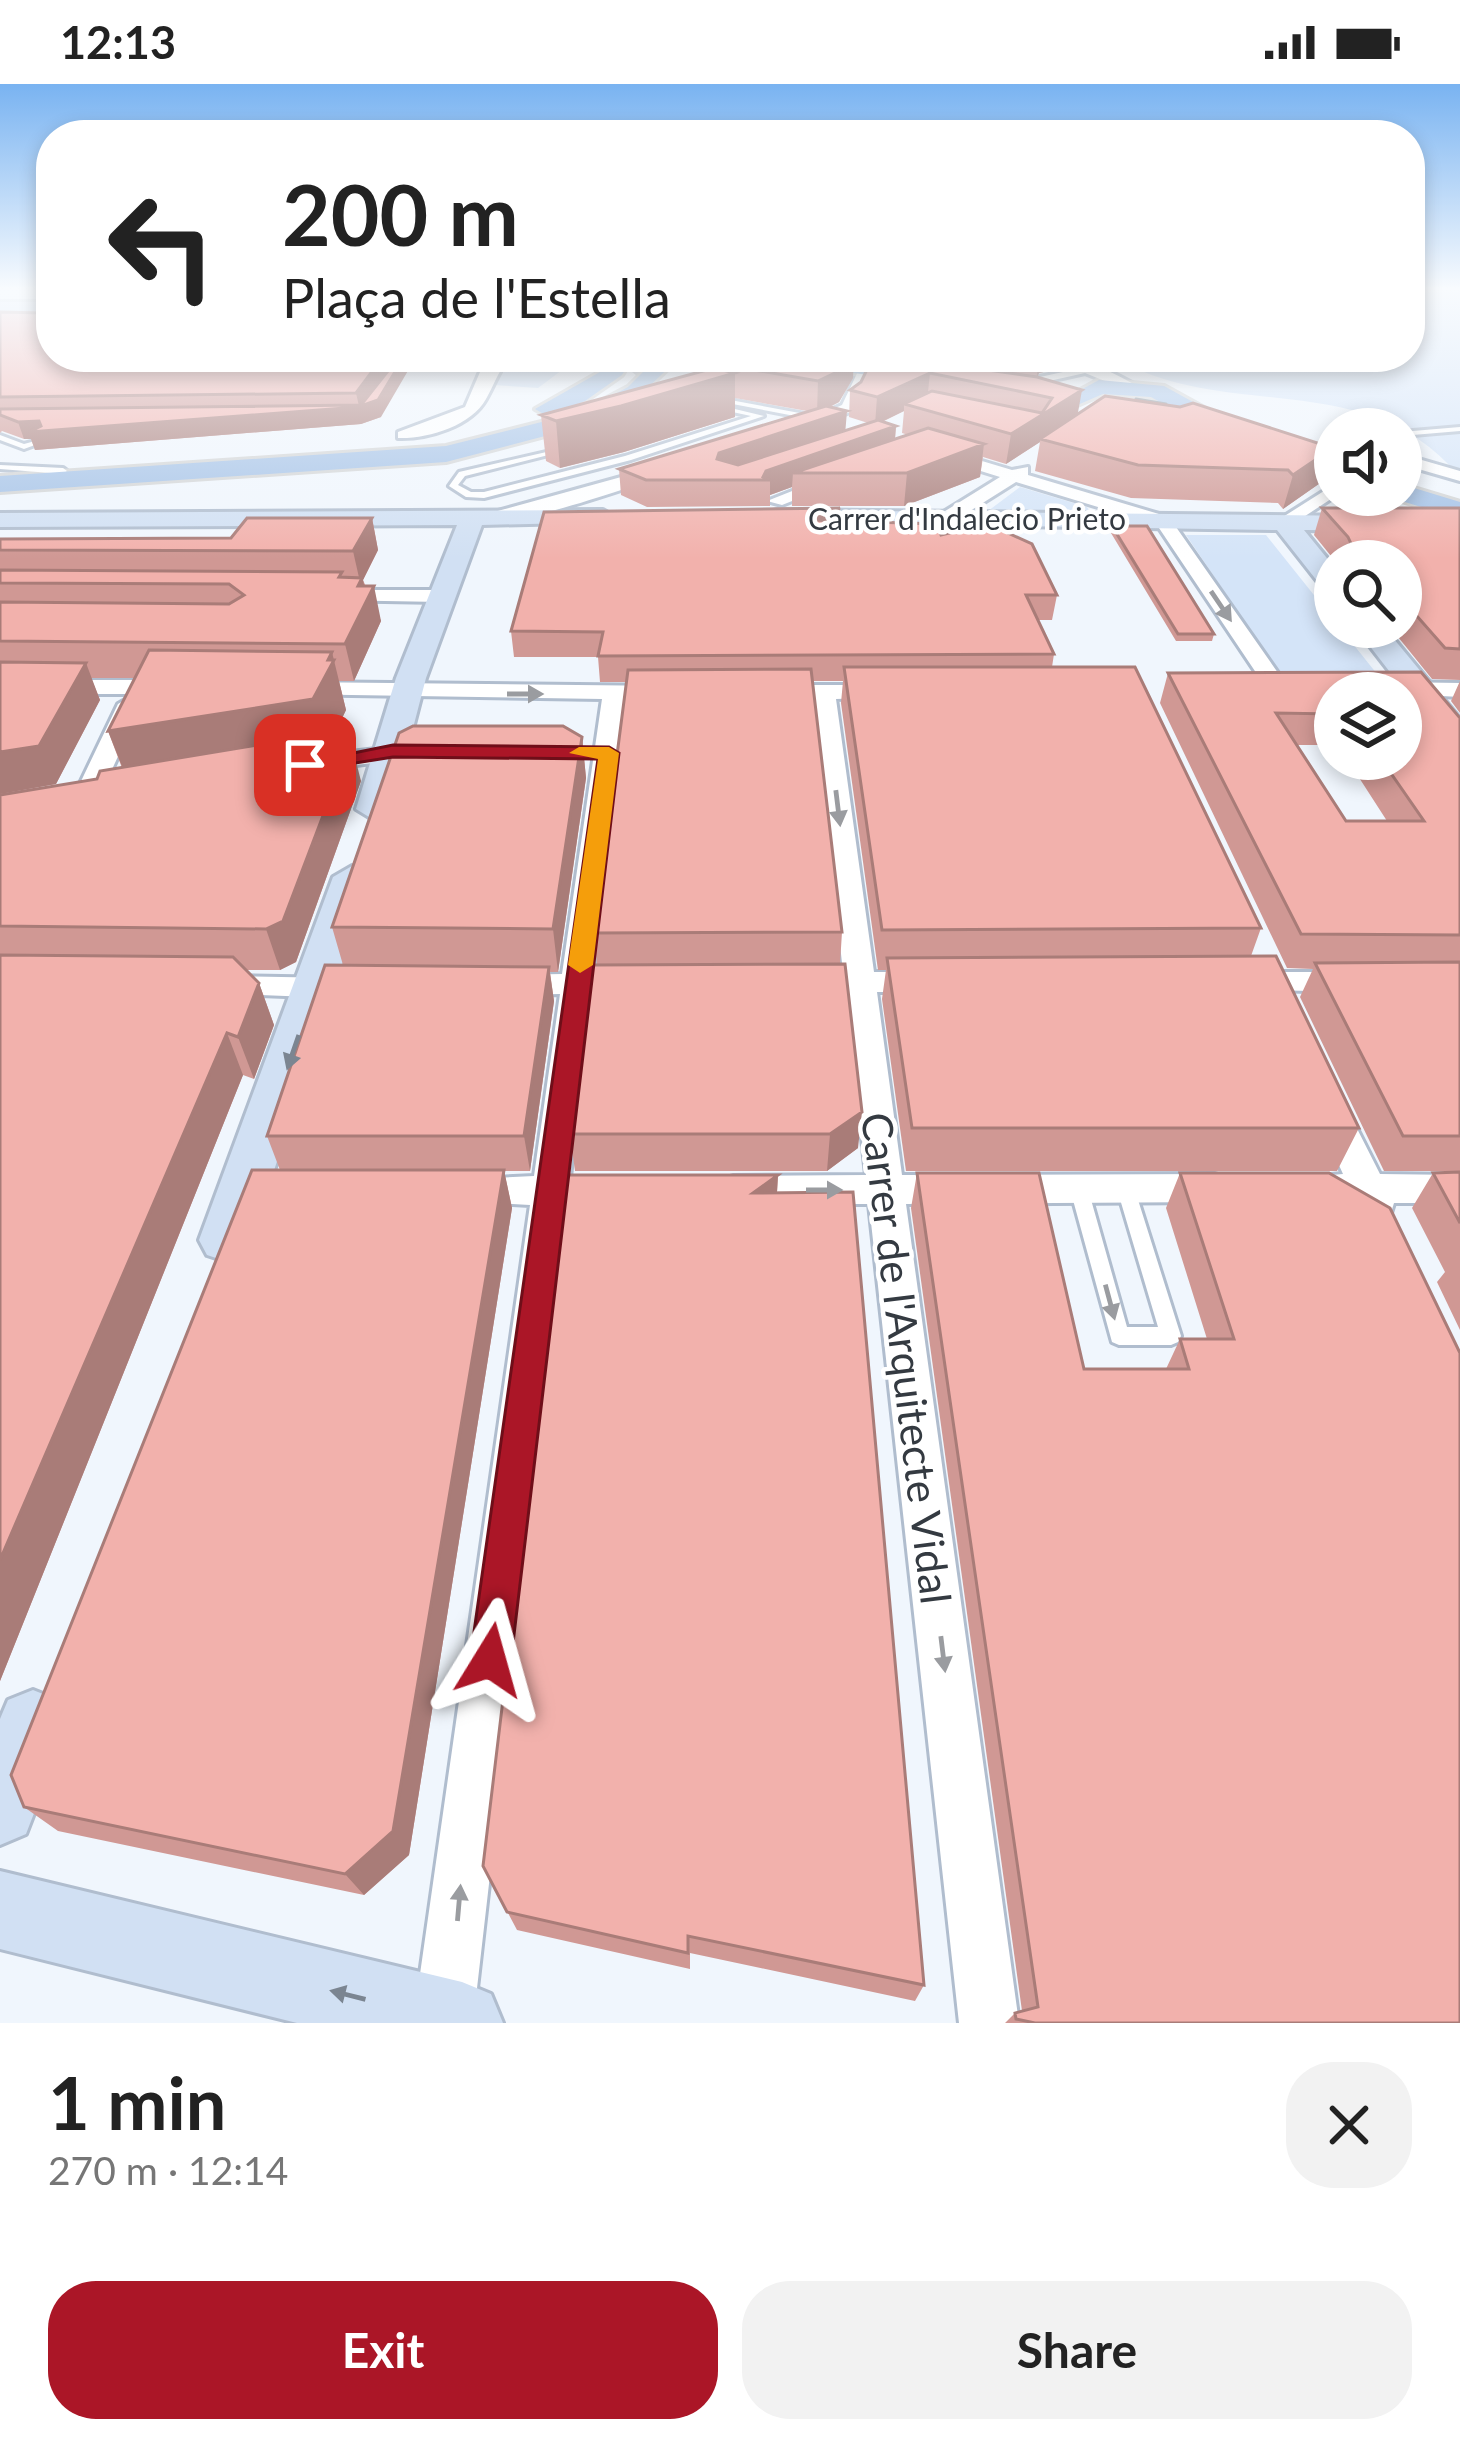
<!DOCTYPE html>
<html lang="en">
<head>
<meta charset="utf-8">
<style>
  :root { --surface:#fff; --page:#f2f2f2; --text:#222; --muted:#767676; --accent:#ab1627 }
  body { margin:0; font-family:Lato,sans-serif; background:var(--page); color:var(--text); height:100vh; display:flex; flex-direction:column; font-size:45px; white-space:nowrap }
  * { box-sizing:border-box; margin:0 }
  p { font-size:39px; color:var(--muted) }
  .icon { flex:none; width:66px; height:66px; fill:none; stroke:currentColor; stroke-width:2; stroke-linecap:round; stroke-linejoin:round }
  .map { position:relative; height:1939px; overflow:hidden }
  .details { display:flex; flex-direction:column; background:var(--surface); flex:1 }
  .details>* { flex:none }
  .guide { position:absolute; left:36px; top:36px; width:1389px; height:252px; border-radius:48px; box-shadow:0 6px 18px #0003; background:#fff; color:var(--text); overflow:hidden }
  .buttons { position:absolute; left:1314px; top:324px; display:grid; gap:24px }
  .buttons a { display:grid; place-items:center; width:108px; height:108px; border-radius:50%; background:var(--surface); box-shadow:0 6px 18px #0003; font-size:60px }
  .pin { position:absolute; display:grid; place-items:center; width:102px; height:102px; color:#fff; margin:-51px; border-radius:24px; box-shadow:0 6px 18px #0006 }
  .me { position:absolute; width:132px; margin:-66px; rotate:8deg; stroke-linejoin:round; filter:drop-shadow(0 0 9px #0008) }
  .turn { display:flex; align-items:center; gap:42px; height:252px; padding:0 48px; font-size:54px }
  .turn .icon { width:156px; height:156px; stroke-width:2.5 }
  .turn b { display:block; font-size:84px; line-height:102px }
  .round { display:grid; place-items:center; flex:none; width:126px; height:126px; border-radius:48px; background:var(--page) }
  .summary { display:flex; align-items:center; justify-content:space-between; height:204px; padding:0 48px }
  h1 { font-size:72px; font-weight:700; line-height:90px }
  .button { display:flex; gap:24px; margin-top:auto; padding:24px 48px }
  .button a { flex:1; height:138px; border-radius:48px; background:var(--accent); color:#fff; font-size:48px; font-weight:700; line-height:138px; text-align:center }
  .button a+a { background:var(--page); color:var(--text) }
  .status { display:flex; justify-content:space-between; align-items:center; height:84px; padding:0 60px; background:var(--surface); direction:ltr }
  .status svg { height:33px; fill:currentColor }
  .map>svg:first-child { display:block }
</style>
</head>
<body>
<div class="status"><b>12:13</b><svg viewBox="0 0 49 12"><path d="M0 12V9h3v3zM5 12V6h3v6zM10 12V3h3v9zM15 12V0h3v12zM26 1h20v11H26zM47 4h2v5h-2z"/></svg></div>
<div class="map">
<svg width="1460" height="1939" viewBox="0 0 1460 1939">
  <rect width="100%" height="100%" fill="#f0f6fd"/>
  <path fill="#d4e4f8" d="M1410,204H1460V393C1366,280 1225,340 1114,273H1410Z
    M514,273L577,275L538,304L495,301Z
    M1020,403L1087,423L1089,426L988,427Z
    M1186,451H1266L1377,590H1280Z"/>
  <g fill="none" stroke-linecap="round" stroke-linejoin="round">
    <path stroke="#cad0d7" stroke-width="20" stroke-dasharray="20 10" stroke-linecap="butt" d="M632,288L644,273"/>
    <defs>
      <path id="lane" d="M416,273H423L415,279H411Z
        M714,313L821,333L825,335L821,337L717,317Z
        M714,320L764,332L631,376L484,414L466,413L449,402L459,388L564,364L568,366L465,392L458,401L471,408H484L625,372L751,332L714,324Z
        M1460,343V347L1401,352V348Z
        M0,351L24,360L39,356L43,358L24,365L0,356Z
        M0,381L63,384L67,387L63,390L0,385Z
        M1079,1098L1086,1100L1088,1105L1127,1243H1158L1117,1105L1119,1100L1126,1098L1133,1100L1181,1252L1178,1258L1171,1261H1119L1112,1258L1070,1105L1072,1100Z"/>
      <path id="street" d="M496,273H511C497,288 496,298 486,315C471,342 428,355 398,354V348L465,323L480,288Z
        M1066,273C1082,273 1124,294 1139,303L1127,306L1085,289L1040,299V293L1072,286L1076,282Z
        M861,281L873,284L853,327L797,347V341L842,321Z
        M942,365L1012,386L1028,383V391L1169,433L1290,606L1287,611H1271L1157,441L1016,398L954,437H942V429L1000,393L936,373Z
        M1401,370L1460,387V397L1401,380Z
        M661,382L667,391C632,401 502,451 476,433Z
        M825,394L840,398L782,421L767,417Z
        M1335,400L1337,411L1290,442L1275,438Z
        M335,506H441L451,512L441,518L328,516L325,512Z
        M0,596H172L183,603L172,610H0Z
        M296,598L670,602L681,609L670,616L625,615L593,889H630L646,899L630,909L591,910L570,1093L586,1097L591,1107L586,1117L567,1121L473,1939H413L530,1121L450,1116L445,1106L450,1096L534,1092L560,910L508,911L492,901L508,891L562,890L602,615L288,610V600Z
        M1394,598L1460,599V613L1385,609L1386,600Z
        M886,601L894,603V613L836,615L874,888H930L945,898L930,908H877L902,1091L1215,1090L1228,1094L1233,1104L1228,1114L1215,1118L906,1120L1019,1939H959L869,1120H733L720,1116L715,1106L720,1096L733,1092L866,1091L846,908H802L787,898L802,888H843L813,615H770L759,608L770,601Z
        M130,613L142,620L98,716L94,721H76L72,716L118,620Z
        M418,660L427,662V672L309,687L297,680L309,673Z
        M1246,888H1350L1365,898L1350,908L1235,905L1231,898Z
        M220,892L336,894L352,904L336,914L209,909L204,902L209,895Z
        M1329,1009L1341,1013L1380,1090L1460,1091V1119H1394L1390,1132L1377,1137L1364,1132L1357,1119L1296,1114L1291,1104L1296,1094L1343,1090L1312,1022L1317,1013Z"/>
      <path id="secondary" d="M0,218H51V228H0Z
        M603,426L615,433L612,438L482,441L426,594L392,725L374,736L356,725L396,594L457,441L0,443V429Z
        M777,426L1460,433V447L1304,446L1335,484V509L1325,507L1277,446L768,438V428Z
        M1355,543H1384L1460,635V666L1448,663Z
        M352,782L371,793L251,1156L243,1171L225,1177L207,1171L199,1156L333,793Z
        M33,1606L58,1616L68,1641L26,1750L0,1761V1635L8,1616Z
        M0,1787L462,1898L491,1910L503,1939H297L0,1865Z"/>
      <path id="primary" d="M658,273H680L617,333L446,378L0,408V392L446,362L581,328L628,303Z
        M774,273H831L938,287L949,294L938,301L784,279Z
        M614,280L625,286L622,291L585,317L547,332L535,325Z
        M1099,296L1164,302L1213,329L1335,368V384L1197,339L1151,313L1103,310L1075,322L1064,315Z
        M1401,400L1460,418V435L1392,414L1401,411Z"/>
    </defs>
    <use href="#lane" stroke="#b0bdce" stroke-width="6"/>
    <use href="#street" stroke="#b0bdce" stroke-width="6"/>
    <use href="#secondary" stroke="#b0bdce" stroke-width="6"/>
    <use href="#primary" stroke="#d2d4d5" stroke-width="6"/>
    <use href="#lane" fill="#fff" fill-rule="evenodd"/>
    <use href="#street" fill="#fff" fill-rule="evenodd"/>
    <use href="#secondary" fill="#d1e0f3" fill-rule="evenodd"/>
    <use href="#primary" fill="#a3c1e6" fill-rule="evenodd"/>
    <path stroke="#878d94" stroke-width="3" d="M0,204H51
      M819,273L902,284
      M1136,315L1166,320"/>
  </g>
  <path fill="#d09894" fill-rule="evenodd" d="M0,228L51,273H397L377,301L381,333L361,340L35,366L31,355H24L2,347L0,349Z
    M860,273H907L906,275L920,277L921,273H1064L1062,284L1039,289L1037,293L1077,330L1105,312L1323,397L1283,425L1278,419L1131,414L1035,387L1040,358L1006,380L983,373L980,393L904,422H792V403L770,411V422L647,423L621,411L619,385L807,327L735,314V333L624,368L560,384L546,377L541,331L708,286V278L853,294L839,318L830,323L845,347L868,339L849,333L850,306L861,298L872,275ZM904,327L902,349L908,351L895,355L896,342L882,338Z
    M840,424L839,437L941,451L1057,511L1052,536H1038L1054,570L1052,583L1261,844L1251,872L1359,1044L1337,1087H906L882,915L886,886H878L841,619L843,597H812L842,848L840,880L858,1064L827,1087H575L570,1050L597,881L594,849L627,598H600L598,573H514L511,547Z
    M1322,424H1460V596L1432,595L1390,543H1401V477H1335L1314,451Z
    M372,434L378,466L363,496L381,537L354,597H339L346,626L333,653L361,697L296,878L280,886H245L259,899L274,941L254,995L243,991L0,1597V711L97,695L122,684L108,647L135,594H91L100,616L56,700L0,710V455L231,454Z
    M1112,442L1214,550L1212,557H1176L1111,449Z
    M1421,588L1460,634V1087H1384L1300,913L1313,885L1287,884L1160,619L1168,589ZM1335,609H1401V675H1347L1387,737H1346L1296,661H1335Z
    M1460,597V629L1451,617Z
    M582,653L586,694L558,888H550L554,917L530,1087H504L512,1124L409,1771L364,1811L58,1747L24,1723L280,1086L267,1052L343,881L332,843Z
    M1460,1088V1246L1437,1198L1445,1188L1412,1124L1433,1089Z
    M917,1089L1084,1285H1166L1180,1255H1207L1166,1124L1180,1089L1460,1939H1005L1015,1929L1022,1927L911,1124Z
    M778,1091L777,1109L924,1901L915,1917L690,1869V1885L517,1846L483,1782Z"/>
  <path fill="#a97c78" d="M383,273H397L363,321L404,273H416L381,333L361,340L35,366L31,355H24L18,338L359,322L356,309Z
    M849,273H854L853,294L839,318L817,329L818,297Z
    M1039,273H1064L1062,284L1039,289L1036,298Z
    M735,289V333L624,368L560,384L556,337Z
    M930,289L927,317L904,320V327L875,341L877,313Z
    M1082,306L1077,334L1040,355V358L1006,380L1011,350Z
    M847,327L845,351L717,396V375L719,369Z
    M896,342L894,366L793,389L792,403L770,411V396H763L766,387Z
    M984,360L980,393L904,422L907,389Z
    M1333,364L1323,397L1283,425L1293,391Z
    M840,424L838,447L808,436Z
    M372,434L378,466L363,496L367,516L374,502L381,537L354,597L345,560L360,498L353,467Z
    M332,568L346,626L326,667L129,700L108,647L328,576Z
    M86,579L100,616L56,700L0,710V668Z
    M582,653L586,694L558,888L553,845Z
    M351,658L361,697L296,878L280,886L266,845Z
    M549,883L554,917L530,1087L524,1052Z
    M259,899L274,941L254,995L238,953Z
    M227,949L243,991L0,1597V1476Z
    M862,1028L858,1064L827,1087L830,1050Z
    M504,1086L512,1124L409,1771L364,1811L345,1790Z
    M778,1091L776,1124L753,1109Z"/>
  <path fill="#f2b1ac" stroke="#a97c78" stroke-width="3" fill-rule="evenodd" d="M47,223H51V273H383L356,309L0,313V228L43,229Z
    M399,273H404L378,316L358,323L29,348L41,342L39,337L18,338L0,331V325L361,321Z
    M714,273H849L841,286L818,297L708,278Z
    M873,273H895L1037,293L1082,306L1011,350L904,320L932,307L1042,329L1052,314L930,289L877,313L850,306L861,298Z
    M714,284L735,289L621,322L556,337L541,331Z
    M1105,312L1180,323L1193,319L1333,364L1293,391L1288,386L1138,381L1040,355Z
    M826,322L847,327L719,369L717,375L738,381L878,336L896,342L766,387L763,393L770,396H646L619,385Z
    M928,344L984,360L907,389H793Z
    M840,424L808,436L937,440L941,451L988,440L1032,460L1057,511H1026L1054,570L598,572L603,548L511,547L544,428Z
    M1322,424H1460V565L1445,564L1401,514V477H1359L1348,453Z
    M247,434H372L353,467L0,466V455L231,454Z
    M1112,442H1147L1214,550H1178Z
    M0,486L342,488L339,493L362,494L358,502H374L345,560L0,557V518L229,520L244,511L229,500L0,499Z
    M149,566L332,568L328,576H334L313,615L108,647Z
    M0,578L86,579L39,662L0,668Z
    M844,583H1135L1261,844L882,846Z
    M811,585L842,848L594,849L628,586Z
    M1421,588L1460,634V851L1301,850L1168,589ZM1335,609H1401V675H1381L1424,737H1346L1276,629L1335,630Z
    M413,642H563L582,653L553,845L332,843L399,649Z
    M325,650L351,658L283,837L266,845L0,842V711L97,695L100,687Z
    M0,871L233,873L259,899L238,953L227,949L0,1476Z
    M1276,872L1359,1044H912L887,874Z
    M1460,878V1052H1403L1315,879Z
    M845,880L862,1028L830,1050H570L591,881Z
    M325,881L549,883L524,1052H267Z
    M252,1086H504L393,1747L345,1790L24,1723L11,1691Z
    M1460,1088V1139L1433,1089Z
    M917,1089H1039L1084,1285H1189L1180,1255H1234L1180,1089H1329L1390,1124L1460,1269V1939H1035L1016,1935L1015,1929L1038,1923Z
    M566,1091H778L753,1109L853,1108L924,1901L688,1852V1869L507,1828L483,1782Z"/>
  <defs><path id="oneway-solid" d="M-6-.8H1V-3.2L6.5 0L1 3.2V.8H-6Z" transform="scale(3)"/></defs>
  <g fill="#9a9ca0">
    <use href="#oneway-solid" transform="translate(1221 522) rotate(56)"/>
    <use href="#oneway-solid" transform="translate(525 610)"/>
    <use href="#oneway-solid" transform="translate(838 724) rotate(83)"/>
    <use href="#oneway-solid" transform="translate(824 1106)"/>
    <use href="#oneway-solid" transform="translate(1110 1218) rotate(75)"/>
    <use href="#oneway-solid" transform="translate(943 1570) rotate(83)"/>
    <use href="#oneway-solid" transform="translate(459 1819) rotate(-85)"/>
  </g>
  <g fill="#7b8591">
    <use href="#oneway-solid" transform="translate(293 968) rotate(109)"/>
    <use href="#oneway-solid" transform="translate(348 1911) rotate(-166)"/>
  </g>
  <linearGradient id="sky" x2="0" y2="1"><stop stop-color="#79b3f1"/><stop offset="0.43" stop-color="#f8fbfe"/><stop offset="1" stop-color="#f8fbfe" stop-opacity="0"/></linearGradient>
  <rect width="1460" height="475" fill="url(#sky)"/>
  <path fill="#ab1627" stroke="#6f0e19" stroke-width="3" d="M393,661L609,663L619,669L511,1576L505,1591L490,1597L476,1591L470,1576L598,675L393,673L305,687L294,681Z"/>
  <path fill="#f59e0b" d="M609,663L619,669L593,881L580,889L568,881L598,675L569,669L579,663Z"/>
  <g text-anchor="middle" dominant-baseline="central" stroke-width="9" stroke-linejoin="round" paint-order="stroke">
    <g font-size="30" fill="#343a41" stroke="#fff">
      <text x="967" y="434">Carrer d'Indalecio Prieto</text>
    </g>
    <g font-size="42" fill="#343a41" stroke="#fff">
      <text transform="translate(907 1274) rotate(83)">Carrer de l'Arquitecte Vidal</text>
    </g>
  </g>
</svg>
<div class="buttons">
<a><svg class="icon" aria-label="sound" viewBox="0 0 24 24"><path d="M4 9h4l5-4v14l-5-4H4zM17 9q2 3 0 6"/></svg></a>
<a><svg class="icon" aria-label="search" viewBox="0 0 24 24"><circle cx="10" cy="10" r="6"/><path d="M15 15l6 6"/></svg></a>
<a><svg class="icon" aria-label="layers" viewBox="0 0 24 24"><path d="M12 4l9 5-9 5-9-5zM3 14l9 5 9-5"/></svg></a>
</div>
<div class="pin" style="left:305px;top:681px;background:#d93025"><svg class="icon" aria-label="arrive" viewBox="0 0 24 24"><path d="M6 21V4h12l-3 4 3 4H6"/></svg></div>
<svg class="me" style="left:490px;top:1576px" viewBox="-20 -20 40 40"><path d="M0-17L14 15 0 8-14 15z" fill="#ab1627" stroke="#fff" stroke-width="4"/></svg>
<div class="guide">
<div class="turn"><svg class="icon" aria-label="left" viewBox="0 0 24 24"><path d="M17 20v-9H6M10 6l-5 5 5 5"/></svg><div><b>200 m</b>Plaça de l'Estella</div></div>
</div>
</div>
<section class="details">
<div class="summary"><div><h1>1 min</h1><p>270 m · 12:14</p></div><a class="round"><svg class="icon" aria-label="close" viewBox="0 0 24 24"><path d="M6 6l12 12M18 6L6 18"/></svg></a></div>
<div class="button"><a>Exit</a><a>Share</a></div>
</section>
</body>
</html>
